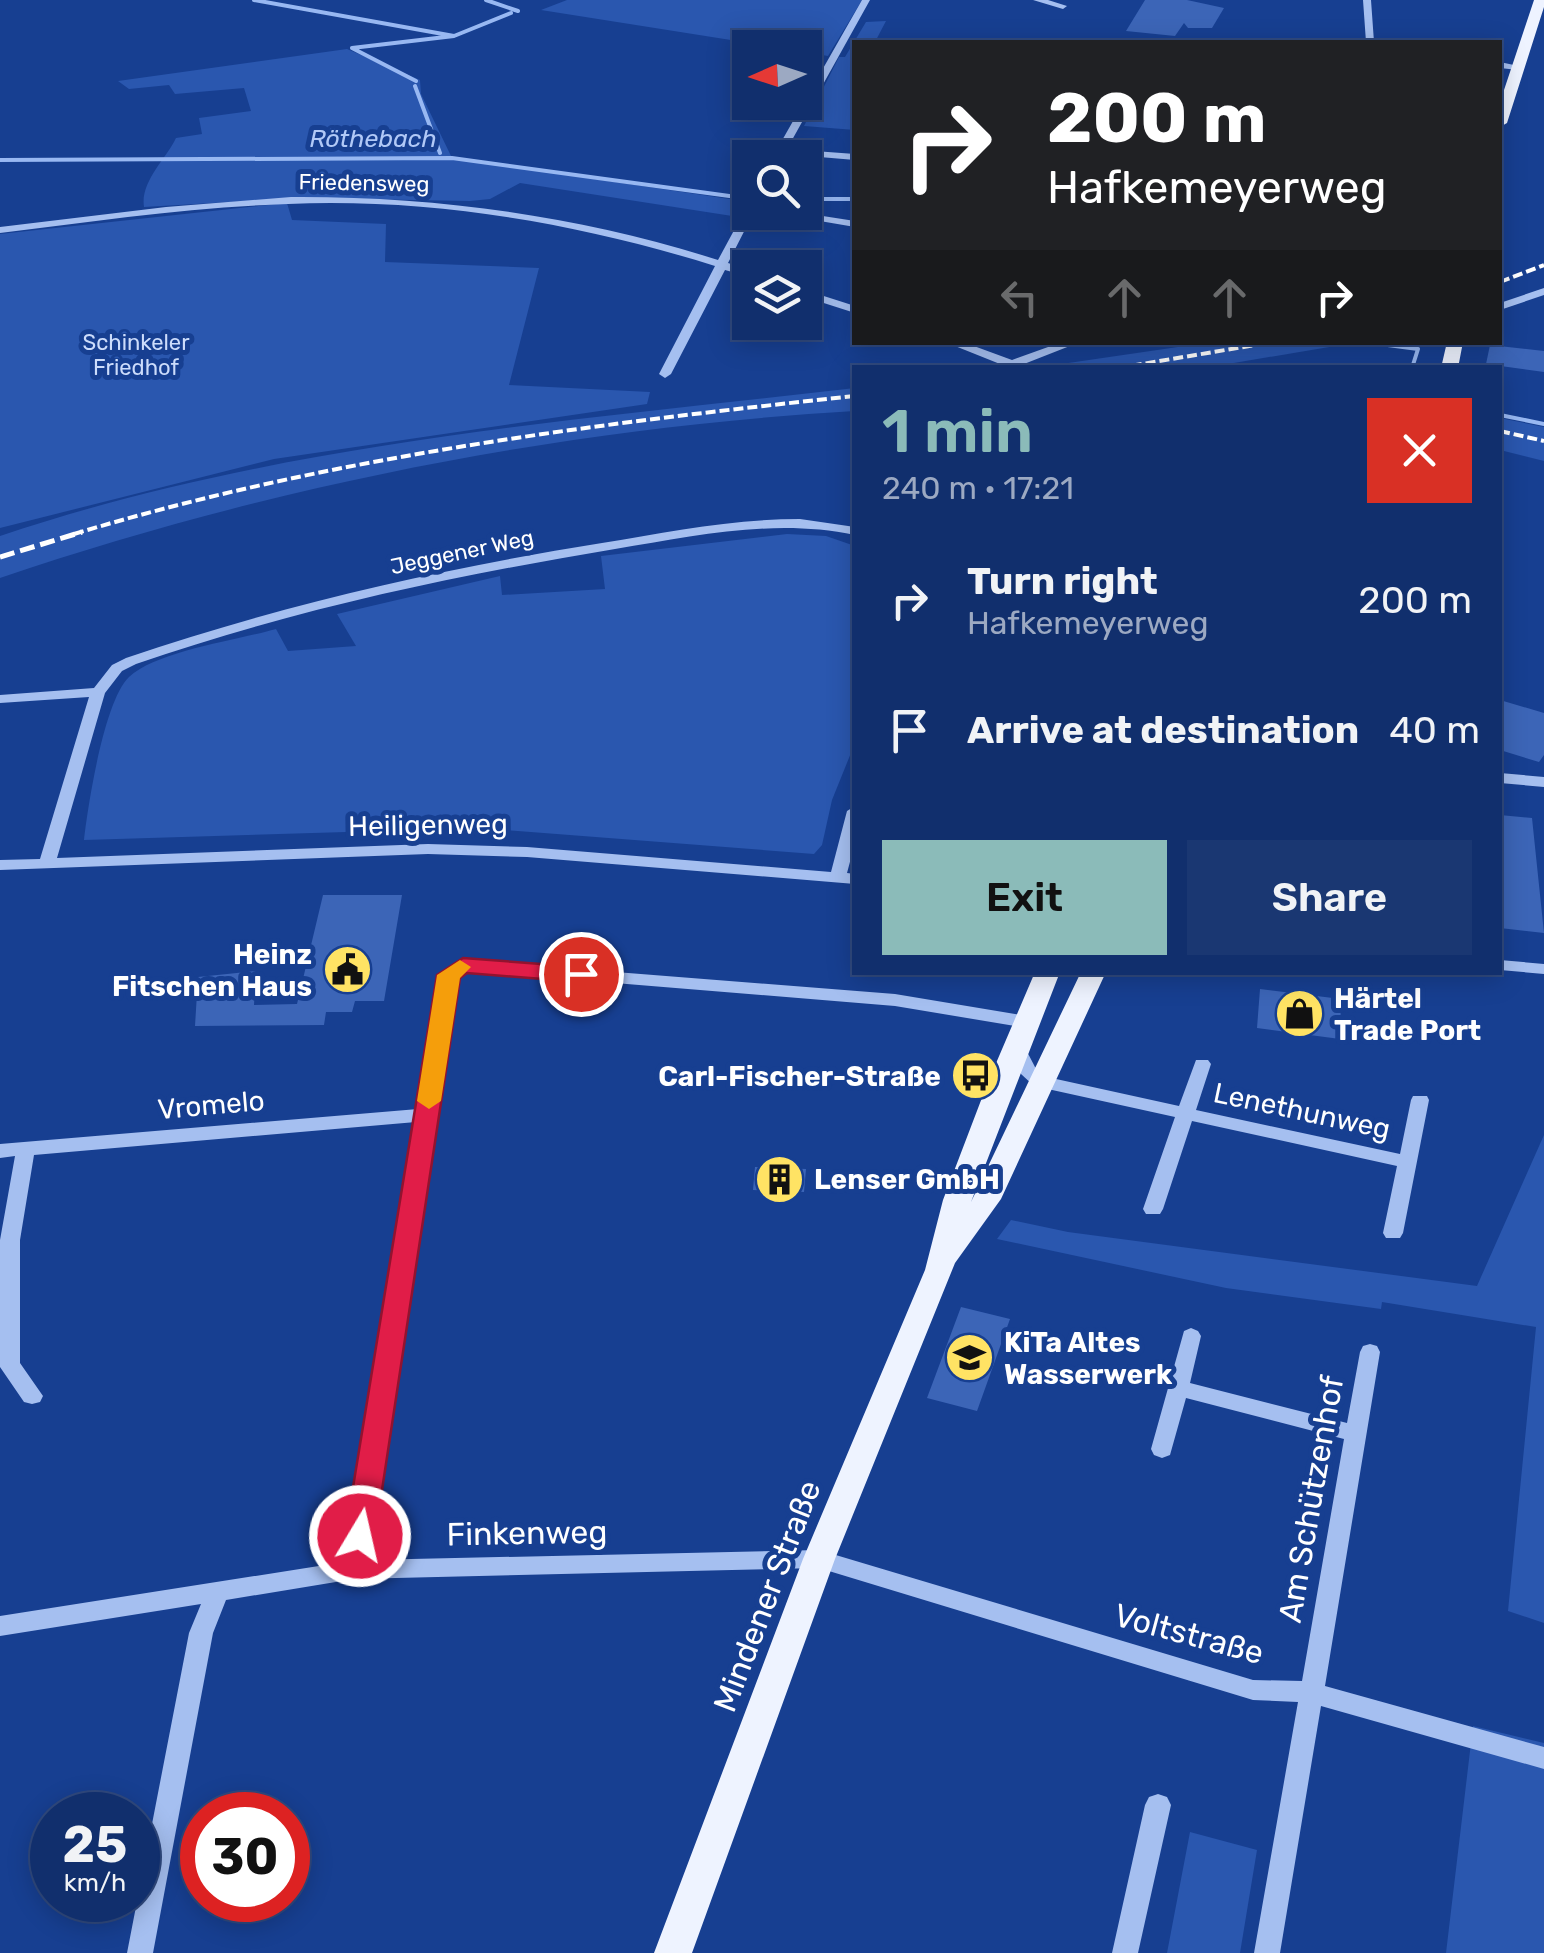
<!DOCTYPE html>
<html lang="en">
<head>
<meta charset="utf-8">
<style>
  :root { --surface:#112f6d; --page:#1a3772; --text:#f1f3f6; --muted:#9ca9c2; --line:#304a80; --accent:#8bbbb9 }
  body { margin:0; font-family:Rubik,sans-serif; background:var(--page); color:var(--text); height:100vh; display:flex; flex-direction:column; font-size:38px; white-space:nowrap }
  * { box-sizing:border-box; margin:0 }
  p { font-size:32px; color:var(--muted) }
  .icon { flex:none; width:55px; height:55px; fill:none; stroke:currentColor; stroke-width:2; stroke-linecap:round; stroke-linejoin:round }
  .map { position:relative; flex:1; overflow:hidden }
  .sheet { position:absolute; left:852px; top:365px; width:650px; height:610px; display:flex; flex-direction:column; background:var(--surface); border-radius:0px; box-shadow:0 5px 25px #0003,0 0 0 2px var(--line) }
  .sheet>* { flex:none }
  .hud { position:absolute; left:852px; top:40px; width:650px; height:305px; border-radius:0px; box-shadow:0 5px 25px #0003,0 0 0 2px var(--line); background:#202124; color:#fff; overflow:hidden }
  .needle { width:65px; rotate:267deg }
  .tools { position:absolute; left:732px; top:30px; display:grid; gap:20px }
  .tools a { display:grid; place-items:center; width:90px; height:90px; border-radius:0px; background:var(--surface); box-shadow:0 5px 25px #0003,0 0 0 2px var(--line); font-size:50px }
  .speed { position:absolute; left:30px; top:1792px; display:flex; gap:20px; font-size:50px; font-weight:700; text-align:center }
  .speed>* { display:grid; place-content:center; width:130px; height:130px; border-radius:50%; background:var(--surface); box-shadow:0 5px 25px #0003,0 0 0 2px var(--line); line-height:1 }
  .speed small { font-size:25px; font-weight:400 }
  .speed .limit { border:15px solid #d22; background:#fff; color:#111 }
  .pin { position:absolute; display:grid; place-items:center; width:85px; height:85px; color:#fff; margin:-42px; border:5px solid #fff; border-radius:50%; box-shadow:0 2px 10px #0007 }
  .me { position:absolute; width:110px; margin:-55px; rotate:9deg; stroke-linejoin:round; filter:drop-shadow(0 0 8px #0008) }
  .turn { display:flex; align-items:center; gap:35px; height:210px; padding:0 30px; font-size:45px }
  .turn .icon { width:130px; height:130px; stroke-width:2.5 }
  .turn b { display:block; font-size:70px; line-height:85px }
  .lanes { display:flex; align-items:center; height:95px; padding:0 30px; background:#0003; justify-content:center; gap:50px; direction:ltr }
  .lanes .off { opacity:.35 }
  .round { display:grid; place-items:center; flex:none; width:105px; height:105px; border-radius:0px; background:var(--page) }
  .summary { display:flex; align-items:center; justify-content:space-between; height:170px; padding:0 30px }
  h1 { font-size:60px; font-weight:600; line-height:75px; color:var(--accent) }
  .primary-button { display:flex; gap:20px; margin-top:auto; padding:20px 30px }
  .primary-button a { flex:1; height:115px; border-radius:0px; background:var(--accent); color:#111; font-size:40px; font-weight:600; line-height:115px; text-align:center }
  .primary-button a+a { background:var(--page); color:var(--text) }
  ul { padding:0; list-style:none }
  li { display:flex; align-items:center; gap:30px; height:130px; padding:0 30px }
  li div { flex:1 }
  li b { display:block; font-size:38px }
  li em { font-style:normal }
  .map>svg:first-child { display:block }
</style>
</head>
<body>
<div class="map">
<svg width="1544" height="1953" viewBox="0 0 1544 1953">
  <rect width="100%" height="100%" fill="#173f91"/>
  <path fill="#2a57af" d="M567,0H862L828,56L805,52V48L775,47L541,10Z
    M886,21L875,42H855V130L804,126L839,57H845L866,22Z
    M347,49L420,80L421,94L452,158L750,202L745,218L520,183L490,199L470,201L299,198L144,207C140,182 166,159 176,138L202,134L199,118L251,111L244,88L175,94L169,85L129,89L118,81Z
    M287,203L292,220L386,224L385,262L539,268L509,385L650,392L647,404L274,459L0,528V234Z
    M1212,342L1353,343L1210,367H1041Z
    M855,388V411C566,428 274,485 0,578V536C276,443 568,421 855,388Z
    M1500,418L1544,427V461L1500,450Z
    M787,534L826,536L855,546V743L832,800L822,845L814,854L480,828L84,840C88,805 104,701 129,677C157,651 238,640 276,629L288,651L356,646L337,614L500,576L502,595L605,589L601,556Z
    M1544,1135V1623L1508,1611L1536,1327L1382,1302L1381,1309L1226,1288L997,1239L1011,1220L1068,1232L1477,1286Z
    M1473,1726L1544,1743V1953H1446Z
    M1190,1832L1257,1850L1240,1953H1167Z"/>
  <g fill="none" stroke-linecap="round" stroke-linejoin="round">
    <path stroke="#98b8f2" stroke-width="4" d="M254,0L454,36L352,48L416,81
      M486,0L518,11
      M454,36L511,13
      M415,86L440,153
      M0,160L452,158L744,198
      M805,199H855
      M1380,344L1418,349L1412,368
      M1500,415L1544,424"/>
  </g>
  <path fill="#3c65b7" d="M1145,0H1187L1224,8L1212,28H1188L1184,23L1175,36L1126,31Z
    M1490,345L1544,351V372L1486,364Z
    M1500,700L1544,713V755L1539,762L1500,750Z
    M1500,815L1532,818L1544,933L1500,928Z
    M323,895H402L384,1001H355L352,1012H326L324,1025L195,1026L198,977L256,971L254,1005L297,1004Z
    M1260,989L1341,999L1340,1039L1257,1028Z
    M755,1167L806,1169L804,1192L753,1190Z
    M961,1307L1010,1319L977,1411L927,1398Z"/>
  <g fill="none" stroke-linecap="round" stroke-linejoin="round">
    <path fill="#a5bff0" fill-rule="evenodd" d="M862,0H870L787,149L855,154V160L784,154L782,158H772Z
      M1033,0H1048L1067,6L1063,9Z
      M1363,0H1371L1374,42H1366Z
      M1500,62L1523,67L1518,70L1500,68Z
      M291,197C436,196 580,216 718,260L745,210L750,207V212H754L728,263L750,270V277L725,270L671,374L665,378L659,374L715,266C578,223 432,198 288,204C191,207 96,221 0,233V227L166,207Z
      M767,212H797L855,221V227Z
      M1544,288V295L1500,310V303Z
      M805,290L855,306V313L805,297Z
      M945,342H963L1012,360L1062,342H1080L1024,364L1029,368H1010Z
      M800,519L855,527V535C774,518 695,536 615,549C452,576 292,610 136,664L122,671L105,693L57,858L428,844L527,847L831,872L847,811L855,806V843L847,873L855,874V884L527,857L428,854L0,870V860L40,859L89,697L0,703V695L94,688L112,665L126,658C281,605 440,569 602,543C668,532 733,519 800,519Z
      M1500,773L1544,777V787L1500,783Z
      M463,960L895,994L1027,1016L1036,1022L1027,1028L895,1006L467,971L457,977L367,1560L819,1550L1253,1680L1302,1681L1344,1439L1186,1398L1170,1455L1162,1458L1154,1455L1151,1449L1184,1331L1191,1328L1198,1331L1201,1336L1190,1383L1347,1423L1360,1352L1363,1346L1370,1344L1377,1346L1380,1352L1325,1686L1544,1747V1769L1321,1706L1280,1953H1254L1298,1702L1253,1700L819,1568L354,1579L226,1600L213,1633L153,1953H127L189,1633L201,1604L0,1636V1616L344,1562L416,1122L34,1155L20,1240V1363L43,1396L40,1402L32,1404L24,1402L0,1367V1240L15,1156L0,1158V1144L418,1109L440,975Z
      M1500,960L1544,964V974L1500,970Z
      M1016,1040L1022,1042L1035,1067L1047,1077L1179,1106L1196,1060H1208L1211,1064L1196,1110L1400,1154L1411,1100L1413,1096H1427L1429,1100L1403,1233L1400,1238H1386L1383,1233L1397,1166L1192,1121L1163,1209L1160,1214H1146L1143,1209L1175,1117L1034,1086L1021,1074L1007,1046Z
      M1158,1794L1167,1797L1171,1805L1138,1953H1112L1145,1805L1149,1797Z"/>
    <path fill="#eef3ff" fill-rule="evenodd" d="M1534,0H1544V7L1507,123L1500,127V102Z
      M1447,342H1463L1458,368H1441Z
      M1035,972H1060L971,1202L1081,972H1106L1001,1199L955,1263L835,1559L692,1953H654L803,1559L925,1270L943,1200L988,1082Z"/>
    <path stroke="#fff" stroke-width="4" stroke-dasharray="10 4" stroke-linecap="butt" d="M1500,282L1544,265
      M1118,368L1273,342
      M1500,431L1544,441
      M74,534C329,457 591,424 855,396"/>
    <path stroke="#fff" stroke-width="5" stroke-dasharray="15 6" stroke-linecap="butt" d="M0,557L82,532"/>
  </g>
  <path fill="#e11d48" stroke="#92132f" stroke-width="2.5" d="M463,958L581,967L592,974L581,982L467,973L460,978L375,1536L370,1544L360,1547L350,1544L345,1536L437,975Z"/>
  <path fill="#f59e0b" d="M460,960L471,967L460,978L441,1101L429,1109L417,1101L437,975Z"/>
  <defs>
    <symbol id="civic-disc" viewBox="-11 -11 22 22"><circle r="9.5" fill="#ffe364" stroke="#173f91"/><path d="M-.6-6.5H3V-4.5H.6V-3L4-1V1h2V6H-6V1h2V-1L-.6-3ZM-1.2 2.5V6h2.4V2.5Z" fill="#111"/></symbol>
    <symbol id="shop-disc" viewBox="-11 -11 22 22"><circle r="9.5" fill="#ffe364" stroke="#173f91"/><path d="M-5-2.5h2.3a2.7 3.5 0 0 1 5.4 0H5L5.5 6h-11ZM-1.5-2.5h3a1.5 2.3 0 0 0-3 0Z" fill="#111"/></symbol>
    <symbol id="bus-disc" viewBox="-11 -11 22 22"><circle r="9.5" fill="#ffe364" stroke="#173f91"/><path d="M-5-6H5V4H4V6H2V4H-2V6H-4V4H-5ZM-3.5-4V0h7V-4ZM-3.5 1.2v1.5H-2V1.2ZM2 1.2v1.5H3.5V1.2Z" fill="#111"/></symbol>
    <symbol id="building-disc" viewBox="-11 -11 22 22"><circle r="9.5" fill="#ffe364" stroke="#173f91"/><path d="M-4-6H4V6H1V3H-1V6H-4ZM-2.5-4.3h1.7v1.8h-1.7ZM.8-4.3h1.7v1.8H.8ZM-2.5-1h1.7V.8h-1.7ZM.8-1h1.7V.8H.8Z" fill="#111"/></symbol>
    <symbol id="school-disc" viewBox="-11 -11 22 22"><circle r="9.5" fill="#ffe364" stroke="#173f91"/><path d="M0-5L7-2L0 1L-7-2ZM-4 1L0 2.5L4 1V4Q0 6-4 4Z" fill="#111"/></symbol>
  </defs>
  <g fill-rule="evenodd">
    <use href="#civic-disc" x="320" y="942" width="55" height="55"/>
    <use href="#shop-disc" x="1272" y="986" width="55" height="55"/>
    <use href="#bus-disc" x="948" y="1048" width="55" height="55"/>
    <use href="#building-disc" x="752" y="1152" width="55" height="55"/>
    <use href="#school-disc" x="942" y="1330" width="55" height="55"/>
  </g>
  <g text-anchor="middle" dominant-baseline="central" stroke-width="10" stroke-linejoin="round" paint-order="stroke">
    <g font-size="22" fill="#fff" stroke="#173f91">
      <text transform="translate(364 183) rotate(1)">Friedensweg</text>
      <text transform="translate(462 552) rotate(-12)">Jeggener Weg</text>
    </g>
    <g font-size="22" fill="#ccdcfb" stroke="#173f91">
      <text x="136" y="342">Schinkeler<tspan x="136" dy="25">Friedhof</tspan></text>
    </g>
    <g font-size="25" font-style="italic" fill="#b1c9f7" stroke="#173f91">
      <text x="373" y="138">Röthebach</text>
    </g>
    <g font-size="28" fill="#fff" stroke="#173f91">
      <text transform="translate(428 825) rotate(-1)">Heiligenweg</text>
      <text transform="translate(211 1105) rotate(-5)">Vromelo</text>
      <text transform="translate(1302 1111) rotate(12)">Lenethunweg</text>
    </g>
    <g font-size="28" font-weight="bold" fill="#fff" stroke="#173f91" text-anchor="start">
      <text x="312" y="954" text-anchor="end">Heinz<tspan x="312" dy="32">Fitschen Haus</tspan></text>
      <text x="1334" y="998">Härtel<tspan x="1334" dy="32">Trade Port</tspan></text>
      <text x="941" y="1076" text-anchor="end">Carl-Fischer-Straße</text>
      <text x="814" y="1179">Lenser GmbH</text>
      <text x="1004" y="1342">KiTa Altes<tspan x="1004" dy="32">Wasserwerk</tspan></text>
    </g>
    <g font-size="32" fill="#fff" stroke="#173f91">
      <text transform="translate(1311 1499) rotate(-80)">Am Schützenhof</text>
      <text transform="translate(527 1533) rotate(-1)">Finkenweg</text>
      <text transform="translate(767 1596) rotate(-69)">Mindener Straße</text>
      <text transform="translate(1189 1634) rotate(15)">Voltstraße</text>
    </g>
  </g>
</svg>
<div class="tools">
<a><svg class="needle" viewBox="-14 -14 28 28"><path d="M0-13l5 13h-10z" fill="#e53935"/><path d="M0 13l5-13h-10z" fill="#9ca9c2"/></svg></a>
<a><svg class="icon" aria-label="search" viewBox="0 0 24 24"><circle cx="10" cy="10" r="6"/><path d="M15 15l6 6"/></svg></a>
<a><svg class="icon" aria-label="layers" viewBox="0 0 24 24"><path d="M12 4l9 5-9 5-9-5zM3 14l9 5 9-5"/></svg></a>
</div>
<div class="speed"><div>25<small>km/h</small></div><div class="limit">30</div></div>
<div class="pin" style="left:581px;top:974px;background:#d93025"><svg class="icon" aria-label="arrive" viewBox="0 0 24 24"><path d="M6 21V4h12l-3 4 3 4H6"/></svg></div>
<svg class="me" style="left:360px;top:1536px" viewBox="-20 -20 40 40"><circle r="17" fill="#e11d48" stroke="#fff" stroke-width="3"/><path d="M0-11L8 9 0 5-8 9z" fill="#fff"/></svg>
<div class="hud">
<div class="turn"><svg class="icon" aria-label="right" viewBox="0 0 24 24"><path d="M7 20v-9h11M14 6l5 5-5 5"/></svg><div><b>200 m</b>Hafkemeyerweg</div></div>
<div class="lanes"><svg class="icon off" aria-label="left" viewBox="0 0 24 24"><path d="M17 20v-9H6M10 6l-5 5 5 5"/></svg><svg class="icon off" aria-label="ahead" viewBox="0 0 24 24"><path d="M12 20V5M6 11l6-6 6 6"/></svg><svg class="icon off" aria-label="ahead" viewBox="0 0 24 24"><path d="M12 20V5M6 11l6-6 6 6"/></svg><svg class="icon" aria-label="right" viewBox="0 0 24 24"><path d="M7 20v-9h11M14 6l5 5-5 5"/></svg></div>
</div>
<section class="sheet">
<div class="summary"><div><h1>1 min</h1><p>240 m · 17:21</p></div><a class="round" style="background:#d93025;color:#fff"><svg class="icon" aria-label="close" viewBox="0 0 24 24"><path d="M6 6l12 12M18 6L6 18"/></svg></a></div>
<ul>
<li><svg class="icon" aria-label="right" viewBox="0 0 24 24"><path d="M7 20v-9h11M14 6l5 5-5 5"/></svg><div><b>Turn right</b><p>Hafkemeyerweg</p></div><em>200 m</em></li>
<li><svg class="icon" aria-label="arrive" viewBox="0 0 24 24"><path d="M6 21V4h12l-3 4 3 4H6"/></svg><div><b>Arrive at destination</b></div><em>40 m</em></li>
</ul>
<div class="primary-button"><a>Exit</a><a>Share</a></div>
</section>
</div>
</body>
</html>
